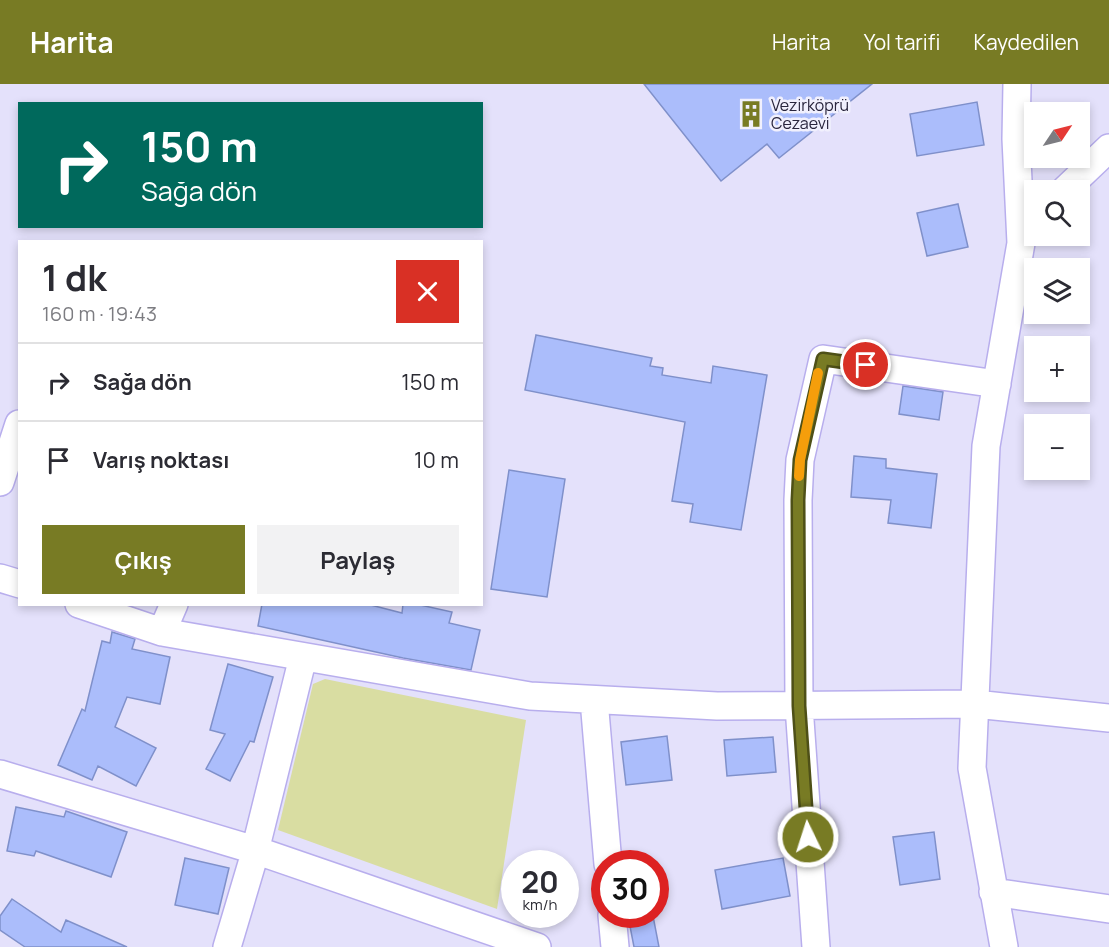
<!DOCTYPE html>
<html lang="tr">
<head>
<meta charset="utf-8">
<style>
  :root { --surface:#fff; --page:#f2f2f3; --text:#2b2b33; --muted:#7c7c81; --line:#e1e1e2; --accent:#787b24 }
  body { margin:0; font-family:Manrope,sans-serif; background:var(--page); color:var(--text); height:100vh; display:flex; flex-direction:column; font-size:22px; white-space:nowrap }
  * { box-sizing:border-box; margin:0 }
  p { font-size:20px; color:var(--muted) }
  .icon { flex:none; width:33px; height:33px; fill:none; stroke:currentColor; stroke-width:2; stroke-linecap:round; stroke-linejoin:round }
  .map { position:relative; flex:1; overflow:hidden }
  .panel { position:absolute; left:18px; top:156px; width:465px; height:366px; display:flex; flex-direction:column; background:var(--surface); border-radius:0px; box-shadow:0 3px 9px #0003 }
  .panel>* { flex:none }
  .hud { position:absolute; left:18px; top:18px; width:465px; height:126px; border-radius:0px; box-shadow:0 3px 9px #0003; background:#00695c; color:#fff; overflow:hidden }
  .needle { width:39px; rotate:55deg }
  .buttons { position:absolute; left:1024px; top:18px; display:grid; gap:12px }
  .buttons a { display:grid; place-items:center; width:66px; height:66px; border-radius:0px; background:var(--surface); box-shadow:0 3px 9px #0003; font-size:30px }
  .speed { position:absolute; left:501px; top:766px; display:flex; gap:12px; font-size:30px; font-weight:700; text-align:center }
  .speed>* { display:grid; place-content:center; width:78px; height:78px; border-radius:50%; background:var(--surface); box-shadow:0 3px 9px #0003; line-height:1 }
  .speed small { font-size:15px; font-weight:400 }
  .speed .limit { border:9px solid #d22; background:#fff; color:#111 }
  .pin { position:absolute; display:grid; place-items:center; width:51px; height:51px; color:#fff; margin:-26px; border:3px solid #fff; border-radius:50%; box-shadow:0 2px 6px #0007 }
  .me { position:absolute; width:66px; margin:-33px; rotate:356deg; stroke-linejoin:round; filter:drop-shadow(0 0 4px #0008) }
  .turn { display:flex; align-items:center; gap:21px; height:126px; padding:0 24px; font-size:27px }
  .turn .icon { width:78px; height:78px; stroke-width:2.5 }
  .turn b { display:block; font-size:42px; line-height:51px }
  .round { display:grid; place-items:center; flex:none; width:63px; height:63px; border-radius:0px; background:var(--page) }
  .summary { display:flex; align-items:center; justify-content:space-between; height:102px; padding:0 24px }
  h1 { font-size:36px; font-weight:700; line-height:45px }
  .cta { display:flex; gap:12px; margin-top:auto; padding:12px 24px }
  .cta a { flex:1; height:69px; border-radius:0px; background:var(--accent); color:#fff; font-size:24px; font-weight:700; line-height:69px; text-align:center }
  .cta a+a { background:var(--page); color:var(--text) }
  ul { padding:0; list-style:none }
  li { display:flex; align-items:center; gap:18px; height:78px; padding:0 24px; border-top:2px solid var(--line) }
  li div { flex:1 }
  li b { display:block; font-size:22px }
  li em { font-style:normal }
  header { display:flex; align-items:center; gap:36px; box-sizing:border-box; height:84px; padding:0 30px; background:var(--accent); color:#fff }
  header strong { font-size:28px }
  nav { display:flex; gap:33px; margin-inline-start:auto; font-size:21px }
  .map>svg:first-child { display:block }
</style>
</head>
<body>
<header>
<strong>Harita</strong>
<nav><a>Harita</a><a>Yol tarifi</a><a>Kaydedilen</a></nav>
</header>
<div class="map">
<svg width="1109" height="863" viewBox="0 0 1109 863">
  <rect width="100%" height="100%" fill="#e4e1fb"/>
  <path fill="#d9dda2" d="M325,595L526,636L497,825L278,746L313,600Z"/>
  <path fill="#abbdfb" stroke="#7f90ca" stroke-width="1.5" d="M644,0H872L779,74L767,60L721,97Z
    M977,18L984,61L917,72L910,30Z
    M958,120L968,163L927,172L917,129Z
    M536,251L652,274L650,282L663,284L662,291L711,299L713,282L767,291L741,446L690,438L693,420L672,417L685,338L525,306Z
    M903,302L943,308L939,336L899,330Z
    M854,372L886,375V384L937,390L931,444L888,439L891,416L851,413Z
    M509,386L565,395L547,513L491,505Z
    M262,520H367L402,529L403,520H416L452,528L449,539L480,546L471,586L403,574L258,542Z
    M112,548L135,555L132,565L170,573L160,620L127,613L115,643L156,664L136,702L98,682L92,696L58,681L82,625L85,627L102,557L110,559Z
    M228,580L273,593L254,658L250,657L230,697L206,685L225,650L210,646Z
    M667,652L672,696L626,701L621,658Z
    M773,653L776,688L727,692L724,656Z
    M16,723L64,733L66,727L127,748L111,793L36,767L34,772L7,767Z
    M934,748L940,795L900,801L893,753Z
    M185,774L229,784L218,830L175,821Z
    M783,774L790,812L722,825L715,786Z
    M12,815L61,848L66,836L127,863H25L0,846V832Z
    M653,832L659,863H634L629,837Z"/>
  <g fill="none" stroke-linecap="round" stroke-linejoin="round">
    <defs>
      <path id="minor" d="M1065,106L1109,64
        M0,398L19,340
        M0,494L20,500
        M79,520L162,548L530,612L717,622L975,620L1109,634
        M162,548L174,520
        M594,616L608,780
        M0,690L255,766L537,863
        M993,808L1109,825
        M612,831L615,863
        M227,863L252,779L303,573
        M816,863L799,622L798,416L800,376L823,275L997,300
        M1004,863L972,684L986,362L1021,159L1016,55L1017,0"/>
    </defs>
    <use href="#minor" stroke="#b8aeed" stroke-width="30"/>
    <use href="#minor" stroke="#fff" stroke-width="27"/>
  </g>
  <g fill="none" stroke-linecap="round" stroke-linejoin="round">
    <defs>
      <path id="route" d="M808,753L799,622L798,416L800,376L823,275L866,281"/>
    </defs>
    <use href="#route" stroke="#4e5017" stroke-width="15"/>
    <use href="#route" stroke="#787b24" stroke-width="10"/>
    <path stroke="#f59e0b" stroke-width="10" d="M799,392L800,376L818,289"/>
  </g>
  <defs>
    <symbol id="building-bare" viewBox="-9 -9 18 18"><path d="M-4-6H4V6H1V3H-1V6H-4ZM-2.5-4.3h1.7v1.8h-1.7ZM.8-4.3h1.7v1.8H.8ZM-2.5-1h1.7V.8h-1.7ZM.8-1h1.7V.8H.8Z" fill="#787b24" stroke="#f1f0fd" stroke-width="2.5" paint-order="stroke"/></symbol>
  </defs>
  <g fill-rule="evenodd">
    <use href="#building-bare" x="732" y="11" width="38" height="38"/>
  </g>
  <g text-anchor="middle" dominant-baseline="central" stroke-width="5" stroke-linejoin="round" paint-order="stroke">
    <g font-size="16" fill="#29253d" stroke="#f1f0fd" text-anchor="start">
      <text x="771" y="21">Vezirköprü<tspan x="771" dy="18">Cezaevi</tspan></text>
    </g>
  </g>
</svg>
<div class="buttons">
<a><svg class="needle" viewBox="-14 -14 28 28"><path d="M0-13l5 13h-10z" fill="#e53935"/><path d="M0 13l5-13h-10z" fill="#7c7c81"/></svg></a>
<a><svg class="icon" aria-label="search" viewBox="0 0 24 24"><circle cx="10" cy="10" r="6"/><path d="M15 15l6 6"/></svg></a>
<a><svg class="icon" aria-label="layers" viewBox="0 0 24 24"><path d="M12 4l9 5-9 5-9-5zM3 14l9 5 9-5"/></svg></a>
<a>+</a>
<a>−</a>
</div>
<div class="speed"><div>20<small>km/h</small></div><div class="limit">30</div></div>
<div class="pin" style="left:866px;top:281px;background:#d93025"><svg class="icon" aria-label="arrive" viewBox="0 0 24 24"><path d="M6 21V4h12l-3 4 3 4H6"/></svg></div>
<svg class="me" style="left:808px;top:753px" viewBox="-20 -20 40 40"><circle r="17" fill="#787b24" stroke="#fff" stroke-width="3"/><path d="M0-11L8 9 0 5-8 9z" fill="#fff"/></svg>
<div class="hud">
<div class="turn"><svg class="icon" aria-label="right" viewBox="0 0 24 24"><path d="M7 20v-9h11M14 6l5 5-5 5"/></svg><div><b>150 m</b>Sağa dön</div></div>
</div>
<section class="panel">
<div class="summary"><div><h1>1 dk</h1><p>160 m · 19:43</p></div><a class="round" style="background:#d93025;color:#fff"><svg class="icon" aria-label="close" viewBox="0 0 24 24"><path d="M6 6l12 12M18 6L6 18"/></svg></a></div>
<ul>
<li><svg class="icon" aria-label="right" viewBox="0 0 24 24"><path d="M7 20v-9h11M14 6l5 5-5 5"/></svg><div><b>Sağa dön</b></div><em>150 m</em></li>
<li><svg class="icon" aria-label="arrive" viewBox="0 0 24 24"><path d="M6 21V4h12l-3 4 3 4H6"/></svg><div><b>Varış noktası</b></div><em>10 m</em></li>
</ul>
<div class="cta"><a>Çıkış</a><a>Paylaş</a></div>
</section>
</div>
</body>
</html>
